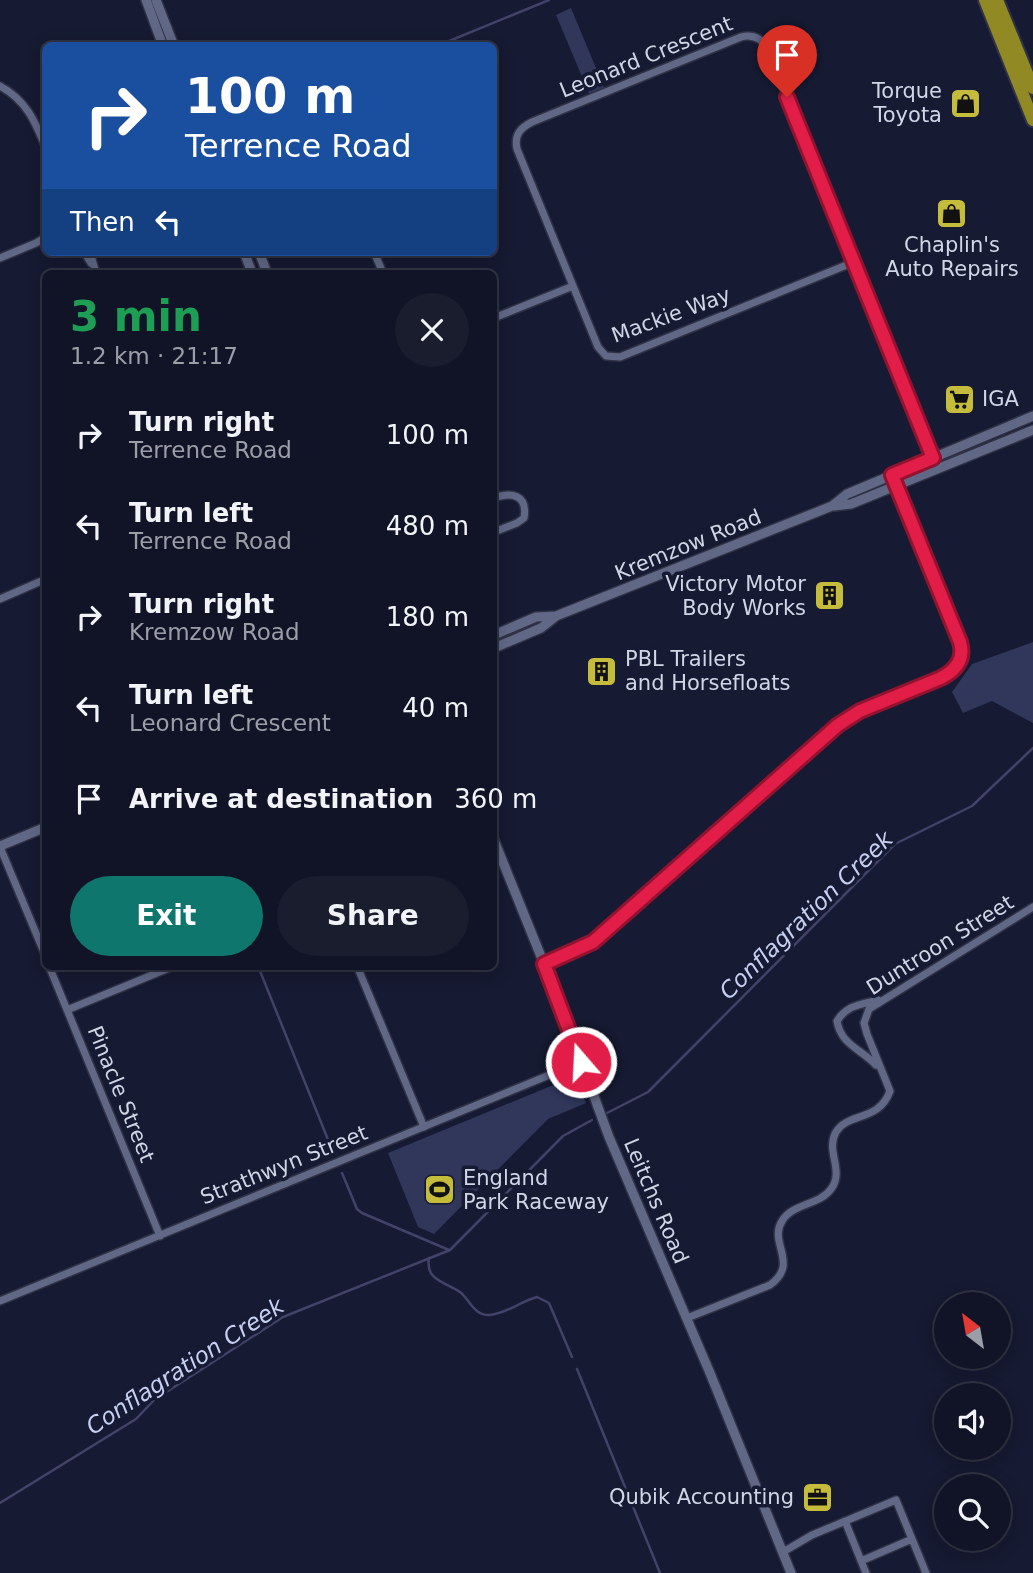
<!DOCTYPE html>
<html lang="en">
<head>
<meta charset="utf-8">
<style>
  :root { --surface:#101426; --page:#191d2e; --text:#f1f3f6; --muted:#9c9ea7; --line:#303343; --accent:#0f766e }
  body { margin:0; font-family:"DejaVu Sans",sans-serif; background:var(--page); color:var(--text); height:100vh; display:flex; flex-direction:column; font-size:26px; white-space:nowrap }
  * { box-sizing:border-box; margin:0 }
  p { font-size:23px; color:var(--muted) }
  .icon { flex:none; width:38px; height:38px; fill:none; stroke:currentColor; stroke-width:2; stroke-linecap:round; stroke-linejoin:round }
  .map { position:relative; flex:1; overflow:hidden }
  .details { position:absolute; left:42px; top:270px; width:455px; height:700px; display:flex; flex-direction:column; background:var(--surface); border-radius:10px; box-shadow:0 4px 18px #0003,0 0 0 2px var(--line) }
  .details>* { flex:none }
  .banner { position:absolute; left:42px; top:42px; width:455px; height:214px; border-radius:10px; box-shadow:0 4px 18px #0003,0 0 0 2px var(--line); background:#1a4fa0; color:#fff; overflow:hidden }
  .needle { width:46px; rotate:329deg }
  .controls { position:absolute; left:934px; top:1292px; display:grid; gap:14px }
  .controls a { display:grid; place-items:center; width:77px; height:77px; border-radius:50%; background:var(--surface); box-shadow:0 4px 18px #0003,0 0 0 2px var(--line); font-size:35px }
  .pin { position:absolute; display:grid; place-items:center; width:60px; height:60px; color:#fff; margin:-72px -30px; border-radius:50% 50% 50% 0; rotate:-45deg; box-shadow:0 0 7px #0007 }
  .pin .icon { rotate:45deg }
  .me { position:absolute; width:77px; margin:-38px; rotate:341deg; stroke-linejoin:round; filter:drop-shadow(0 0 5px #0008) }
  .turn { display:flex; align-items:center; gap:24px; height:147px; padding:0 28px; font-size:32px }
  .turn .icon { width:91px; height:91px; stroke-width:2.5 }
  .turn b { display:block; font-size:49px; line-height:60px }
  .then { display:flex; align-items:center; height:66px; padding:0 28px; background:#0003; gap:14px; font-size:26px }
  .round { display:grid; place-items:center; flex:none; width:74px; height:74px; border-radius:37px; background:var(--page) }
  .headline { display:flex; align-items:center; justify-content:space-between; height:119px; padding:0 28px }
  h1 { font-size:42px; font-weight:700; line-height:52px; color:#1e9e55 }
  .primary-button { display:flex; gap:14px; margin-top:auto; padding:14px 28px }
  .primary-button a { flex:1; height:80px; border-radius:42px; background:var(--accent); color:#fff; font-size:28px; font-weight:700; line-height:80px; text-align:center }
  .primary-button a+a { background:var(--page); color:var(--text) }
  ul { padding:0; list-style:none }
  li { display:flex; align-items:center; gap:21px; height:91px; padding:0 28px }
  li div { flex:1 }
  li b { display:block; font-size:26px }
  li em { font-style:normal }
  .map>svg:first-child { display:block }
</style>
</head>
<body>
<div class="map">
<svg width="1033" height="1573" viewBox="0 0 1033 1573">
  <rect width="100%" height="100%" fill="#161a32"/>
  <path fill="#30375b" d="M571,8L606,92L591,98L556,15Z
    M1033,642V723L992,701L963,713L952,692L972,664Z
    M571,1080L578,1085L586,1103L548,1119L434,1234L418,1227L388,1153L563,1081Z"/>
  <g fill="none" stroke-linecap="round" stroke-linejoin="round">
    <path stroke="#434268" stroke-width="2.5" d="M437,46L549,0
      M258,966L333,1152
      M607,1113L648,1092L895,844L972,806L1033,748
      M342,1173L357,1209L362,1213L449,1250
      M429,1258C425,1281 446,1282 460,1292C470,1300 474,1316 490,1315C506,1314 521,1301 537,1297L549,1303L572,1357
      M577,1369L660,1573
      M0,1503L136,1419L154,1400L283,1317L450,1250L563,1136L592,1120"/>
    <defs>
      <path id="minor" d="M0,86C26,100 35,121 46,148
        M84,252L91,263
        M90,252L96,273
        M374,252L383,273
        M0,258L36,243L46,237
        M854,262L620,357L606,356L598,347L517,149C514,135 520,128 532,122L741,37C753,34 762,38 768,50L938,469
        M494,318L573,286
        M494,498C511,492 528,494 524,518L517,523L494,532
        M0,599L46,579
        M0,847L46,957
        M544,964L586,946L599,936L838,725L853,715L949,674L960,662L962,655L960,642L893,475
        M49,966L160,1236
        M357,966L424,1127
        M67,1010L174,966
        M876,1065C861,1049 841,1045 837,1021C847,1005 860,1005 878,1000
        M0,1301L581,1062
        M687,1318L770,1285C800,1263 768,1243 782,1221C793,1203 820,1205 831,1189C845,1171 825,1151 836,1132C848,1112 879,1122 890,1091L867,1034L864,1023L869,1009L1033,907
        M845,1521L866,1573
        M783,1552L812,1535L896,1500L926,1573
        M861,1561L912,1539"/>
      <path id="tertiary" d="M146,0L163,46
        M156,0L174,46
        M244,252L252,273
        M259,252L267,273
        M834,506L851,504L1033,430
        M494,635L536,617L556,616L832,506L847,494L1033,416
        M494,648L541,628L555,617
        M494,840L559,1001L609,1137L710,1373L791,1573
        M0,846L46,827"/>
      <path id="trunk" d="M985,0L1033,120
        M997,0L1033,88"/>
    </defs>
    <use href="#minor" stroke="#303246" stroke-width="10"/>
    <use href="#tertiary" stroke="#303246" stroke-width="12"/>
    <use href="#trunk" stroke="#303246" stroke-width="16"/>
    <use href="#minor" stroke="#616886" stroke-width="7"/>
    <use href="#tertiary" stroke="#616886" stroke-width="9"/>
    <use href="#trunk" stroke="#908924" stroke-width="12"/>
  </g>
  <g fill="none" stroke-linecap="round" stroke-linejoin="round">
    <defs>
      <path id="route" d="M581,1062L544,964L593,942L838,725L860,711L941,678C956,670 965,659 960,642L892,475L933,458L787,97"/>
    </defs>
    <use href="#route" stroke="#92132f" stroke-width="18"/>
    <use href="#route" stroke="#e11d48" stroke-width="12"/>
  </g>
  <defs>
    <symbol id="shop-square" viewBox="-11 -11 22 22"><rect x="-9" y="-9" width="18" height="18" rx="4" fill="#c6bc3c" stroke="#161a32"/><path d="M-5-2.5h2.3a2.7 3.5 0 0 1 5.4 0H5L5.5 6h-11ZM-1.5-2.5h3a1.5 2.3 0 0 0-3 0Z" fill="#111"/></symbol>
    <symbol id="supermarket-square" viewBox="-11 -11 22 22"><rect x="-9" y="-9" width="18" height="18" rx="4" fill="#c6bc3c" stroke="#161a32"/><path d="M-6-5.5h2.5l.6 2H6L4.5 2H-2.5L-4.4-4H-6ZM-1.5 3.2a1.3 1.3 0 1 0 .1 0ZM3 3.2a1.3 1.3 0 1 0 .1 0Z" fill="#111"/></symbol>
    <symbol id="building-square" viewBox="-11 -11 22 22"><rect x="-9" y="-9" width="18" height="18" rx="4" fill="#c6bc3c" stroke="#161a32"/><path d="M-4-6H4V6H1V3H-1V6H-4ZM-2.5-4.3h1.7v1.8h-1.7ZM.8-4.3h1.7v1.8H.8ZM-2.5-1h1.7V.8h-1.7ZM.8-1h1.7V.8H.8Z" fill="#111"/></symbol>
    <symbol id="stadium-square" viewBox="-11 -11 22 22"><rect x="-9" y="-9" width="18" height="18" rx="4" fill="#c6bc3c" stroke="#161a32"/><path d="M0-5a6.5 5 0 1 0 0 10a6.5 5 0 1 0 0-10ZM-3.5-1.8h7v3.6h-7Z" fill="#111"/></symbol>
    <symbol id="office-square" viewBox="-11 -11 22 22"><rect x="-9" y="-9" width="18" height="18" rx="4" fill="#c6bc3c" stroke="#161a32"/><path d="M-6-3h4V-5.5h4V-3h4V5H-6ZM-1-4.5V-3h2v-1.5ZM-6 0V1H6V0Z" fill="#111"/></symbol>
  </defs>
  <g fill-rule="evenodd">
    <use href="#shop-square" x="948" y="86" width="35" height="35"/>
    <use href="#shop-square" x="934" y="196" width="35" height="35"/>
    <use href="#supermarket-square" x="942" y="382" width="35" height="35"/>
    <use href="#building-square" x="812" y="578" width="35" height="35"/>
    <use href="#building-square" x="584" y="654" width="35" height="35"/>
    <use href="#stadium-square" x="422" y="1172" width="35" height="35"/>
    <use href="#office-square" x="800" y="1480" width="35" height="35"/>
  </g>
  <g text-anchor="middle" dominant-baseline="central" stroke-width="7" stroke-linejoin="round" paint-order="stroke">
    <g font-size="21" fill="#d1d6e7" stroke="#161a32">
      <text transform="translate(646 57) rotate(-22)">Leonard Crescent</text>
      <text transform="translate(671 315) rotate(-20)">Mackie Way</text>
      <text transform="translate(688 545) rotate(-22)">Kremzow Road</text>
      <text transform="translate(940 945) rotate(-32)">Duntroon Street</text>
      <text transform="translate(121 1094) rotate(68)">Pinacle Street</text>
      <text transform="translate(284 1165) rotate(-22)">Strathwyn Street</text>
      <text transform="translate(656 1201) rotate(67)">Leitchs Road</text>
    </g>
    <g font-size="21" fill="#d1d6e7" stroke="#161a32" text-anchor="end">
      <text x="942" y="91">Torque<tspan x="942" dy="24">Toyota</tspan></text>
      <text x="952" y="245" text-anchor="middle">Chaplin's<tspan x="952" dy="24">Auto Repairs</tspan></text>
      <text x="982" y="399" text-anchor="start">IGA</text>
      <text x="806" y="584">Victory Motor<tspan x="806" dy="24">Body Works</tspan></text>
      <text x="625" y="659" text-anchor="start">PBL Trailers<tspan x="625" dy="24">and Horsefloats</tspan></text>
      <text x="463" y="1178" text-anchor="start">England<tspan x="463" dy="24">Park Raceway</tspan></text>
      <text x="794" y="1497">Qubik Accounting</text>
    </g>
    <g font-size="23" font-style="italic" fill="#c7d0f2" stroke="#161a32">
      <text transform="translate(806 915) rotate(-44)">Conflagration Creek</text>
      <text transform="translate(185 1366) rotate(-33)">Conflagration Creek</text>
    </g>
  </g>
</svg>
<div class="controls">
<a><svg class="needle" viewBox="-14 -14 28 28"><path d="M0-13l5 13h-10z" fill="#e53935"/><path d="M0 13l5-13h-10z" fill="#9c9ea7"/></svg></a>
<a><svg class="icon" aria-label="sound" viewBox="0 0 24 24"><path d="M4 9h4l5-4v14l-5-4H4zM17 9q2 3 0 6"/></svg></a>
<a><svg class="icon" aria-label="search" viewBox="0 0 24 24"><circle cx="10" cy="10" r="6"/><path d="M15 15l6 6"/></svg></a>
</div>
<div class="pin" style="left:787px;top:97px;background:#d93025"><svg class="icon" aria-label="arrive" viewBox="0 0 24 24"><path d="M6 21V4h12l-3 4 3 4H6"/></svg></div>
<svg class="me" style="left:581px;top:1062px" viewBox="-20 -20 40 40"><circle r="17" fill="#e11d48" stroke="#fff" stroke-width="3"/><path d="M0-11L8 9 0 5-8 9z" fill="#fff"/></svg>
<div class="banner">
<div class="turn"><svg class="icon" aria-label="right" viewBox="0 0 24 24"><path d="M7 20v-9h11M14 6l5 5-5 5"/></svg><div><b>100 m</b>Terrence Road</div></div>
<div class="then">Then<svg class="icon" aria-label="left" viewBox="0 0 24 24"><path d="M17 20v-9H6M10 6l-5 5 5 5"/></svg></div>
</div>
<section class="details">
<div class="headline"><div><h1>3 min</h1><p>1.2 km · 21:17</p></div><a class="round"><svg class="icon" aria-label="close" viewBox="0 0 24 24"><path d="M6 6l12 12M18 6L6 18"/></svg></a></div>
<ul>
<li><svg class="icon" aria-label="right" viewBox="0 0 24 24"><path d="M7 20v-9h11M14 6l5 5-5 5"/></svg><div><b>Turn right</b><p>Terrence Road</p></div><em>100 m</em></li>
<li><svg class="icon" aria-label="left" viewBox="0 0 24 24"><path d="M17 20v-9H6M10 6l-5 5 5 5"/></svg><div><b>Turn left</b><p>Terrence Road</p></div><em>480 m</em></li>
<li><svg class="icon" aria-label="right" viewBox="0 0 24 24"><path d="M7 20v-9h11M14 6l5 5-5 5"/></svg><div><b>Turn right</b><p>Kremzow Road</p></div><em>180 m</em></li>
<li><svg class="icon" aria-label="left" viewBox="0 0 24 24"><path d="M17 20v-9H6M10 6l-5 5 5 5"/></svg><div><b>Turn left</b><p>Leonard Crescent</p></div><em>40 m</em></li>
<li><svg class="icon" aria-label="arrive" viewBox="0 0 24 24"><path d="M6 21V4h12l-3 4 3 4H6"/></svg><div><b>Arrive at destination</b></div><em>360 m</em></li>
</ul>
<div class="primary-button"><a>Exit</a><a>Share</a></div>
</section>
</div>
</body>
</html>
